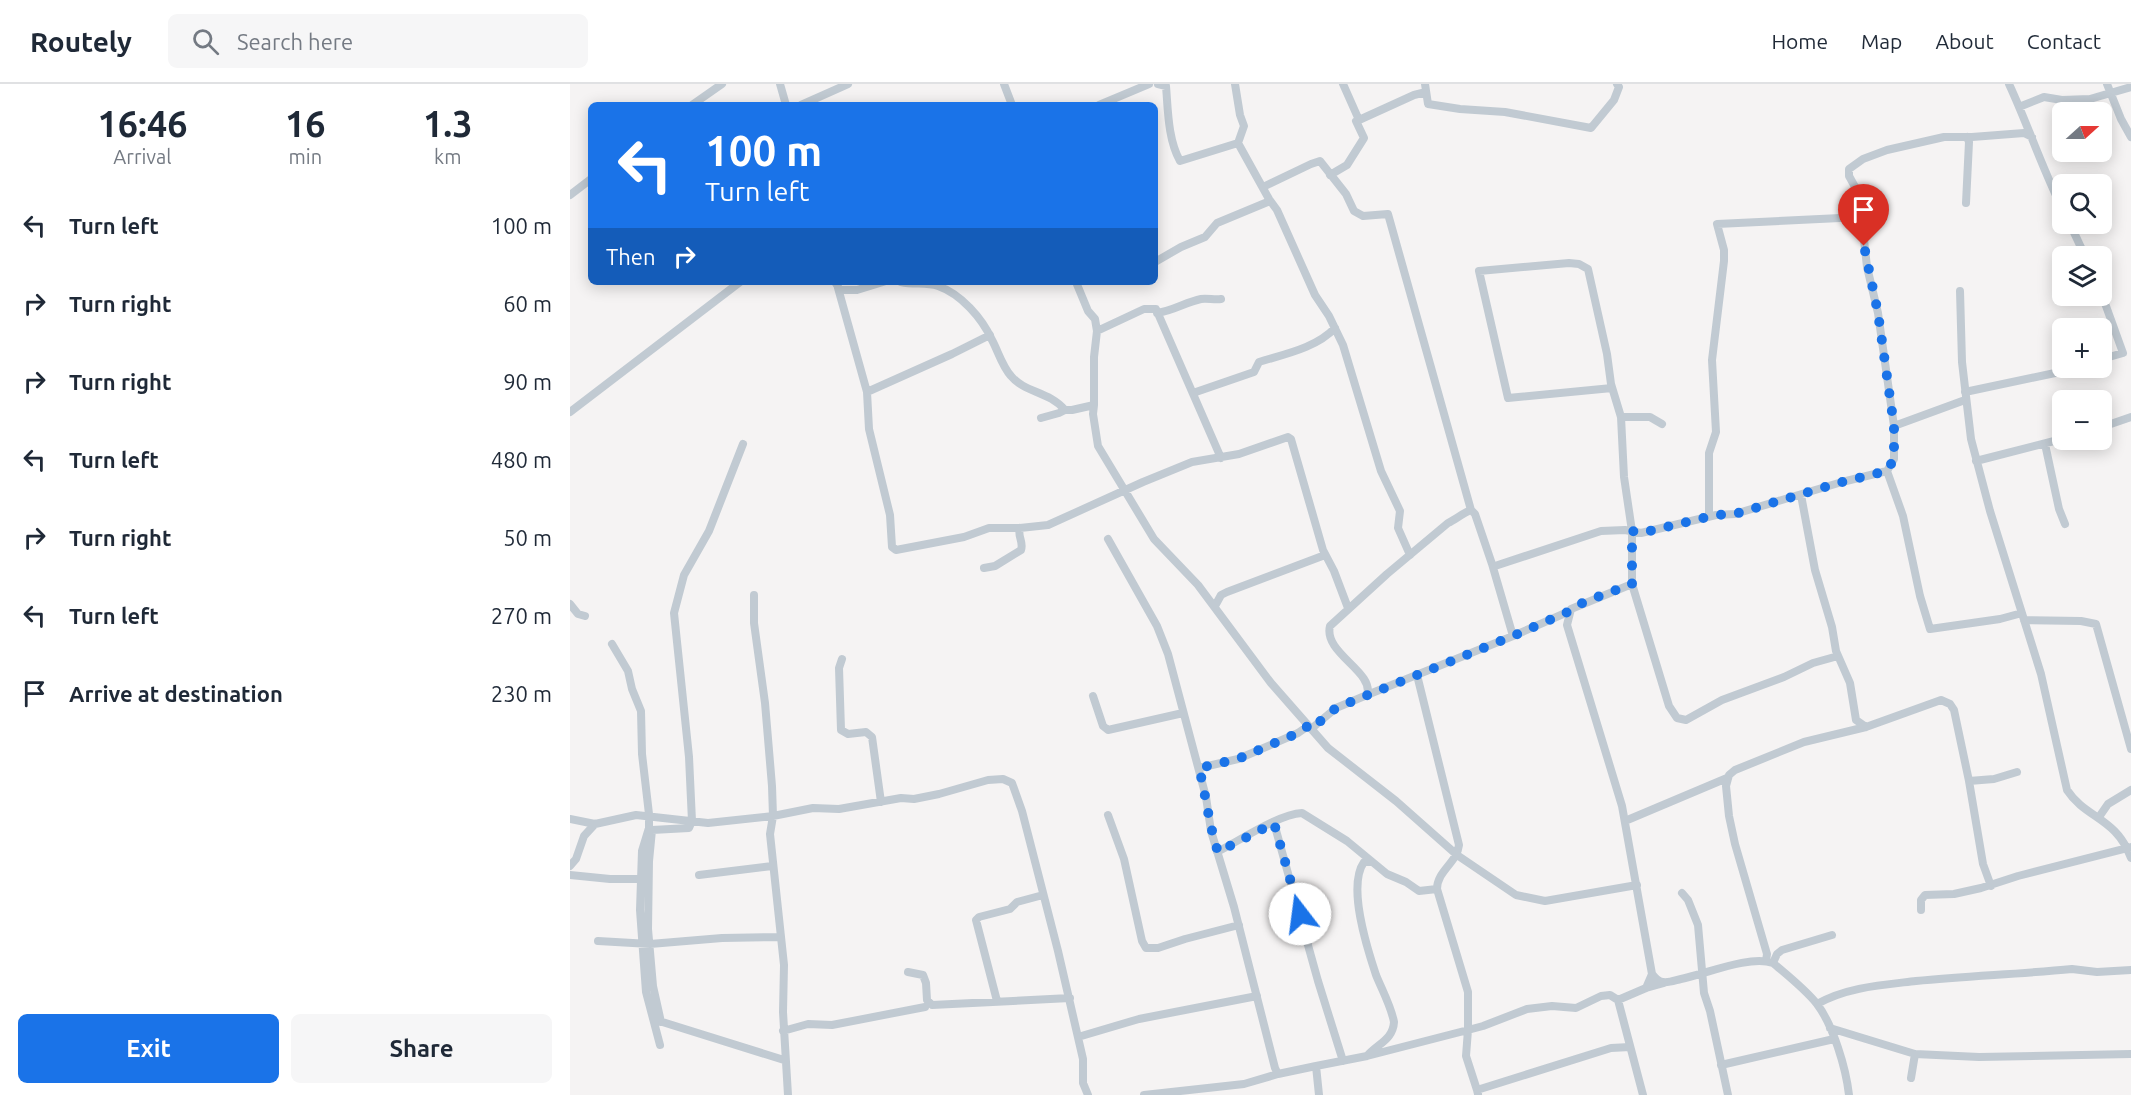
<!DOCTYPE html>
<html lang="en">
<head>
<meta charset="utf-8">
<style>
  :root { --surface:#fff; --page:#f6f6f7; --text:#1f2937; --muted:#747a83; --line:#e0e1e3; --accent:#1a73e8 }
  body { margin:0; font-family:Ubuntu,sans-serif; background:var(--page); color:var(--text); height:100vh; display:flex; flex-direction:column; font-size:22px; white-space:nowrap }
  * { box-sizing:border-box; margin:0 }
  p { font-size:20px; color:var(--muted) }
  .icon { flex:none; width:33px; height:33px; fill:none; stroke:currentColor; stroke-width:2; stroke-linecap:round; stroke-linejoin:round }
  .map { position:relative; flex:1; overflow:hidden }
  .panel { display:flex; flex-direction:column; background:var(--surface); width:570px }
  .panel>* { flex:none }
  .banner { position:absolute; left:18px; top:18px; width:570px; height:183px; border-radius:9px; box-shadow:0 3px 15px #0003; background:#1a73e8; color:#fff; overflow:hidden }
  .needle { width:39px; rotate:69deg }
  .fabs { position:absolute; left:1482px; top:18px; display:grid; gap:12px }
  .fabs a { display:grid; place-items:center; width:60px; height:60px; border-radius:9px; background:var(--surface); box-shadow:0 3px 15px #0003; font-size:30px }
  .pin { position:absolute; display:grid; place-items:center; width:51px; height:51px; color:#fff; margin:-62px -26px; border-radius:50% 50% 50% 0; rotate:-45deg; box-shadow:0 0 6px #0007 }
  .pin .icon { rotate:45deg }
  .me { position:absolute; width:66px; margin:-33px; rotate:345deg; stroke-linejoin:round; filter:drop-shadow(0 0 4px #0008) }
  .turn { display:flex; align-items:center; gap:21px; height:126px; padding:0 18px; font-size:27px }
  .turn .icon { width:78px; height:78px; stroke-width:2.5 }
  .turn b { display:block; font-size:42px; line-height:51px }
  .then { display:flex; align-items:center; height:57px; padding:0 18px; background:#0003; gap:12px; font-size:22px }
  .eta { display:flex; justify-content:space-evenly; align-items:center; height:102px; text-align:center }
  .eta b { font-size:36px; font-weight:700; line-height:42px }
  .action { display:flex; gap:12px; margin-top:auto; padding:12px 18px }
  .action a { flex:1; height:69px; border-radius:9px; background:var(--accent); color:#fff; font-size:24px; font-weight:700; line-height:69px; text-align:center }
  .action a+a { background:var(--page); color:var(--text) }
  ul { padding:0; list-style:none }
  li { display:flex; align-items:center; gap:18px; height:78px; padding:0 18px }
  li div { flex:1 }
  li b { display:block; font-size:22px }
  li em { font-style:normal }
  header { display:flex; align-items:center; gap:36px; box-sizing:border-box; height:84px; padding:0 30px; background:var(--surface); border-bottom:2px solid var(--line) }
  header strong { font-size:28px }
  nav { display:flex; gap:33px; margin-inline-start:auto; font-size:21px }
  .search { width:420px; height:54px; background:var(--page); display:flex; align-items:center; gap:15px; box-sizing:border-box; padding:0 21px; border-radius:9px; color:var(--muted); font-size:22px }
  main { display:flex; flex:1; min-height:0 }
  .map>svg:first-child { display:block }
</style>
</head>
<body>
<header>
<strong>Routely</strong>
<div class="search"><svg class="icon" aria-label="search" viewBox="0 0 24 24"><circle cx="10" cy="10" r="6"/><path d="M15 15l6 6"/></svg>Search here</div>
<nav><a>Home</a><a>Map</a><a>About</a><a>Contact</a></nav>
</header>
<main>
<section class="panel">
<div class="eta">
<div><b>16:46</b><p>Arrival</p></div>
<div><b>16</b><p>min</p></div>
<div><b>1.3</b><p>km</p></div>
</div>
<ul>
<li><svg class="icon" aria-label="left" viewBox="0 0 24 24"><path d="M17 20v-9H6M10 6l-5 5 5 5"/></svg><div><b>Turn left</b></div><em>100 m</em></li>
<li><svg class="icon" aria-label="right" viewBox="0 0 24 24"><path d="M7 20v-9h11M14 6l5 5-5 5"/></svg><div><b>Turn right</b></div><em>60 m</em></li>
<li><svg class="icon" aria-label="right" viewBox="0 0 24 24"><path d="M7 20v-9h11M14 6l5 5-5 5"/></svg><div><b>Turn right</b></div><em>90 m</em></li>
<li><svg class="icon" aria-label="left" viewBox="0 0 24 24"><path d="M17 20v-9H6M10 6l-5 5 5 5"/></svg><div><b>Turn left</b></div><em>480 m</em></li>
<li><svg class="icon" aria-label="right" viewBox="0 0 24 24"><path d="M7 20v-9h11M14 6l5 5-5 5"/></svg><div><b>Turn right</b></div><em>50 m</em></li>
<li><svg class="icon" aria-label="left" viewBox="0 0 24 24"><path d="M17 20v-9H6M10 6l-5 5 5 5"/></svg><div><b>Turn left</b></div><em>270 m</em></li>
<li><svg class="icon" aria-label="arrive" viewBox="0 0 24 24"><path d="M6 21V4h12l-3 4 3 4H6"/></svg><div><b>Arrive at destination</b></div><em>230 m</em></li>
</ul>
<div class="action"><a>Exit</a><a>Share</a></div>
</section>
<div class="map">
<svg width="1561" height="1011" viewBox="0 0 1561 1011">
  <rect width="100%" height="100%" fill="#f5f3f3"/>
  <g fill="none" stroke-linecap="round" stroke-linejoin="round">
    <path stroke="#c1cad2" stroke-width="8" d="M210,0L216,21
      M434,0L442,21
      M588,0L596,2C598,26 598,56 610,77L668,59
      M665,0L670,31L674,42L668,59L699,115L707,126L745,211L759,232L773,261L811,387L830,427L828,444L840,471
      M773,0L789,36L844,11L856,8
      M855,0L858,20L890,25L935,28L1021,44L1044,16L1049,3L1047,0
      M1439,0C1458,41 1472,84 1492,124
      M1537,0L1551,35L1561,53
      M122,21L152,0
      M231,21L278,0
      M529,21L579,0
      M1449,23L1474,13L1492,16L1520,15L1561,3
      M760,91L777,81L794,54L786,37L789,36
      M693,103L741,80L750,77L776,110L784,127L793,132L818,130L901,426
      M0,111L21,95
      M1396,119L1399,58L1397,53
      M1500,140L1515,172
      M585,178L611,163L635,153L647,139L700,117
      M265,198L270,206H287L313,198
      M331,198C344,201 356,198 368,202C391,210 412,234 422,256C428,267 432,282 441,292C455,309 479,307 495,326H502L524,321L523,330L528,362L584,455L628,501L701,599L758,664L826,717L887,771L946,811L975,817L1067,801
      M506,198L518,227L525,235L527,247L524,273V321
      M268,204L297,308L299,345L320,431L322,463L326,466L394,453L419,444H450L478,441L573,398L622,378L669,370L718,353L721,355L723,362L753,466L764,487L778,524
      M1390,207L1392,278L1401,355L1420,427L1471,590L1497,706C1516,735 1546,733 1561,774
      M1532,211L1553,269L1532,275
      M587,229C603,227 616,218 631,215C637,214 645,216 651,215
      M527,247L574,225H586L651,374
      M1042,304L938,314L909,187L999,179L1009,180L1018,185L1037,270L1041,300L1051,333L1054,393L1062,447V500L1099,622L1107,634L1116,636L1152,616L1214,593L1243,579L1268,572
      M297,308L382,270L420,251
      M1395,308L1485,289L1504,284
      M623,309L684,288L689,278C715,270 746,264 765,244
      M0,328L170,198
      M1051,333H1080L1092,340
      M471,334L489,329L495,326
      M1324,342L1395,316
      M1532,343L1561,333
      M1475,360L1489,425L1495,440
      M1406,377L1492,355
      M1317,387L1333,432L1350,512L1360,545L1430,535L1452,529
      M1231,411L1245,486L1262,543L1266,567L1280,599L1286,636L1296,643
      M1139,433V369L1146,348L1142,276L1154,177V166L1147,140L1291,133
      M538,455L587,542L598,570L636,713L641,747L664,823L705,984L708,990L746,982L749,1011
      M414,484L425,482L451,466C454,458 447,452 450,444
      M1062,500L1001,525L997,541L1052,722L1082,890L1076,904
      M184,511V539L195,619L202,702L203,732L200,750L214,881L213,928L218,1011
      M0,520L8,530L15,532
      M645,522L651,511L657,508L755,471
      M1454,536L1511,537L1526,540L1561,665
      M943,552L1000,527
      M42,560L58,587L62,605L71,627L72,670L79,730V744L72,767L70,826L76,908L90,961
      M272,575L269,584L271,646L278,650L296,648L302,653L311,718
      M797,611L943,552L922,480
      M523,612L533,642L538,646L613,629
      M741,645L766,624L797,611C805,588 753,569 760,542L817,490L878,439C886,435 893,429 901,426L905,430L922,480L925,482L1031,447L1055,446L1071,449L1146,431L1165,430L1272,398L1317,387L1324,375V342L1308,229L1297,183L1289,110L1279,92V85L1293,75L1317,66L1374,53H1402L1454,49L1462,53
      M629,684L668,675L728,649L738,642
      M1399,697L1424,695L1447,688
      M538,731L554,775L572,857L576,864H588L615,855L669,841
      M1529,733L1538,720L1561,706
      M0,735L25,740L66,731L138,739L203,732L243,724L269,725L331,714L344,715L369,710L418,696L433,695L442,699L452,727L488,867L513,975V999L518,1011
      M1055,737L1157,694
      M704,739L748,897L773,977
      M647,768C669,757 709,730 732,729L777,757L817,790L836,798L849,807L867,805
      M0,782L6,775L14,752L25,740
      M0,791L40,795H70
      M129,791L202,782
      M1112,809L1118,816L1128,841L1134,909L1140,927L1158,1011
      M1351,826V816L1355,811L1384,810L1411,804L1448,792L1561,763
      M28,857L80,860L152,854L210,853
      M1196,877L1197,870L1165,760L1159,732L1156,702L1159,691L1165,686L1234,658L1296,643L1371,616L1380,620L1384,626L1399,697L1413,780L1421,802
      M1203,879L1207,870L1212,866L1262,851
      M338,888L353,891L356,899L357,916L362,921L500,914
      M1082,890C1085,894 1088,898 1093,898C1099,899 1106,896 1111,895C1136,890 1179,871 1203,879C1217,891 1235,905 1247,920C1263,941 1276,984 1279,1011
      M1048,916L1076,904L1094,899
      M427,917L406,836L409,833L440,825L447,818L473,811
      M1247,920C1277,903 1312,901 1346,897C1398,892 1450,890 1502,885L1527,888L1561,886
      M86,936L214,976
      M91,938L83,902L78,845L79,777L82,746L119,744L122,737L119,673L104,529L114,491L139,447L173,360
      M1260,944L1345,970L1409,973L1561,970
      M213,947L238,940L262,941L355,923
      M508,953L569,935L687,912
      M797,972C807,960 823,956 824,938C821,922 812,906 806,891C797,864 777,802 794,778H802
      M1151,981L1264,955
      M746,982L797,972L898,946V908L867,805C867,787 887,779 889,761L847,591
      M1341,994L1345,970
      M907,1006L896,972L898,946L913,942L957,925L982,922L1006,924L1031,912L1040,911L1048,916L1073,1011
      M908,1010L907,1006L1041,964L1060,963
      M574,1011L674,1000L708,990"/>
  </g>
  <g fill="none" stroke-linecap="round" stroke-linejoin="round">
    <path stroke="#1a73e8" stroke-width="10" stroke-dasharray="0 18" d="M730,830L704,739L648,768C639,741 636,712 629,684L668,675L728,649L738,642L741,645L766,624L943,552L1000,527L1014,518L1062,500V447L1071,449L1146,431L1165,430L1272,398L1317,387L1324,375V342L1308,229L1294,162"/>
  </g>
</svg>
<div class="fabs">
<a><svg class="needle" viewBox="-14 -14 28 28"><path d="M0-13l5 13h-10z" fill="#e53935"/><path d="M0 13l5-13h-10z" fill="#747a83"/></svg></a>
<a><svg class="icon" aria-label="search" viewBox="0 0 24 24"><circle cx="10" cy="10" r="6"/><path d="M15 15l6 6"/></svg></a>
<a><svg class="icon" aria-label="layers" viewBox="0 0 24 24"><path d="M12 4l9 5-9 5-9-5zM3 14l9 5 9-5"/></svg></a>
<a>+</a>
<a>−</a>
</div>
<div class="pin" style="left:1294px;top:162px;background:#d93025"><svg class="icon" aria-label="arrive" viewBox="0 0 24 24"><path d="M6 21V4h12l-3 4 3 4H6"/></svg></div>
<svg class="me" style="left:730px;top:830px" viewBox="-20 -20 40 40"><circle r="19" fill="#fff"/><path d="M0-13L10 11 0 6-10 11z" fill="#1a73e8"/></svg>
<div class="banner">
<div class="turn"><svg class="icon" aria-label="left" viewBox="0 0 24 24"><path d="M17 20v-9H6M10 6l-5 5 5 5"/></svg><div><b>100 m</b>Turn left</div></div>
<div class="then">Then<svg class="icon" aria-label="right" viewBox="0 0 24 24"><path d="M7 20v-9h11M14 6l5 5-5 5"/></svg></div>
</div>
</div>
</main>
</body>
</html>
